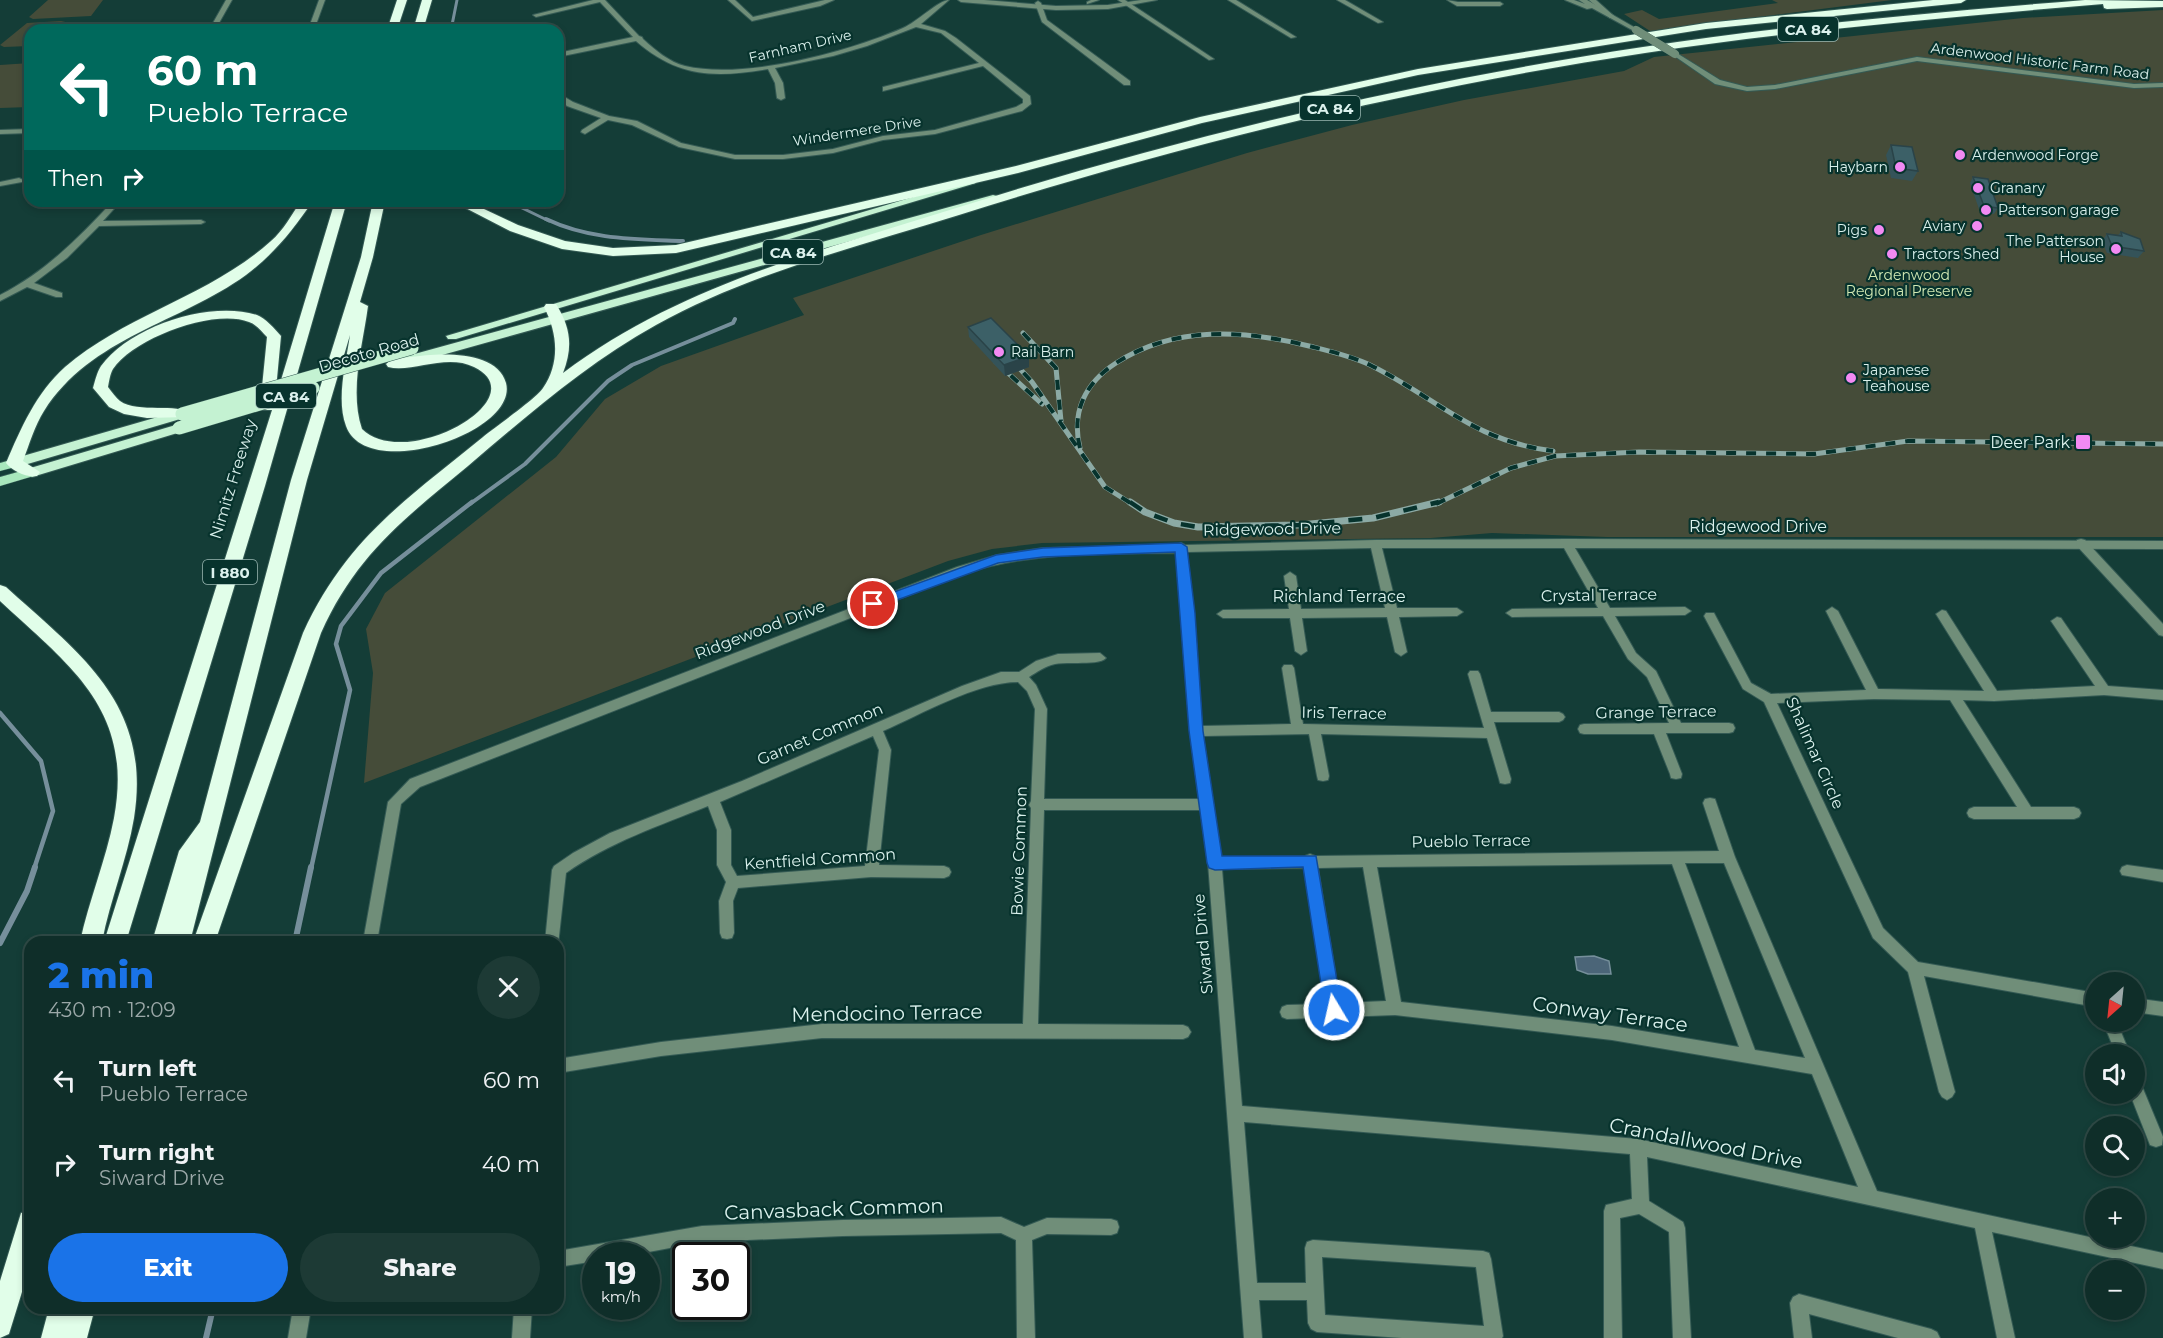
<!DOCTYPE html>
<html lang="en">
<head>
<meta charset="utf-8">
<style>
  :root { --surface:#0f2e29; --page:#1d3a35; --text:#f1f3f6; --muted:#9ba8a8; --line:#2f4a46; --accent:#1a73e8 }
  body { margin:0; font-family:Montserrat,sans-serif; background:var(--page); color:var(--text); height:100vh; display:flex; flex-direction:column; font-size:22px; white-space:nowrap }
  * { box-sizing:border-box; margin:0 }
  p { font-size:20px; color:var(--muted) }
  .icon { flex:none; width:33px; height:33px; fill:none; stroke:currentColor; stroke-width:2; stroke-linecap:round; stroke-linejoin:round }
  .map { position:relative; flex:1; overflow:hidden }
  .sheet { position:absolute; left:24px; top:936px; width:540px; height:378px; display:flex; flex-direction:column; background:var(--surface); border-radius:18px; box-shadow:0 3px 9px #0003,0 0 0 2px var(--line) }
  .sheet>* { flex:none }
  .top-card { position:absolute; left:24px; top:24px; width:540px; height:183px; border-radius:18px; box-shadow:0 3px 9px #0003,0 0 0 2px var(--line); background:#00695c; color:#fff; overflow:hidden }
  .needle { width:39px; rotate:207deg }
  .tools { position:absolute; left:2085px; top:972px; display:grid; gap:12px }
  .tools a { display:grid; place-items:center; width:60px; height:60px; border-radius:50%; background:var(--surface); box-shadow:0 3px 9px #0003,0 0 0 2px var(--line); font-size:30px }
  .speed { position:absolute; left:582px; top:1242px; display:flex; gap:12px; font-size:30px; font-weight:700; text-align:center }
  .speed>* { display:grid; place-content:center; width:78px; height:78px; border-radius:50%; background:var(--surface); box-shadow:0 3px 9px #0003,0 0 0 2px var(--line); line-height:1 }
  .speed small { font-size:15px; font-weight:400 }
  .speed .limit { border:3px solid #111; border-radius:9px; background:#fff; color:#111 }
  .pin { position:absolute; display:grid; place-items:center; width:51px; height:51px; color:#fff; margin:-26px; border:3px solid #fff; border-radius:50%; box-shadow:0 2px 6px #0007 }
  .me { position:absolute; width:66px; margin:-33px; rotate:351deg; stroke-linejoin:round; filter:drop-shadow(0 0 4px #0008) }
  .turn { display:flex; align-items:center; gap:21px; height:126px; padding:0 24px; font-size:27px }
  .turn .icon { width:78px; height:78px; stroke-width:2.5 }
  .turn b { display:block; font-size:42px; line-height:51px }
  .then { display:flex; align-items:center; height:57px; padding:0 24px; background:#0003; gap:12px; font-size:22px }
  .round { display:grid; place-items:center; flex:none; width:63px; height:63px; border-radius:32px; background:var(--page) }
  .head { display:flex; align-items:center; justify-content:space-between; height:102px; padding:0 24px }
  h1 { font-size:36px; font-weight:800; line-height:45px; color:var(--accent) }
  .cta { display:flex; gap:12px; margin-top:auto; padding:12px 24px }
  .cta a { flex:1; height:69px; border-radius:36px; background:var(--accent); color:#fff; font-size:24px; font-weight:800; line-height:69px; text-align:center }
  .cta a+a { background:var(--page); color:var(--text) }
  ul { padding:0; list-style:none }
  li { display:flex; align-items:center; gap:18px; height:84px; padding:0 24px }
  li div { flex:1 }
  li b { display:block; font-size:22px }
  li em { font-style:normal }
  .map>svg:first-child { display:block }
</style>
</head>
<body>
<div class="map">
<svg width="2163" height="1338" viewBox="0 0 2163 1338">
  <rect width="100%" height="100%" fill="#143d37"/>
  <path fill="#454c39" d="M48,0H103L91,16L33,19L29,17Z
    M1772,0H1892L1650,31L1624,14L1642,10L1659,19L1778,3Z
    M2163,10V537H1607L1492,533L1431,538L1042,543L992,549L948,561L364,783L373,673L366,629L385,593L556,457L605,399L661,366L804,315L793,298L981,235L1247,153L1352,125L1464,100L1624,71L1654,57L2023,18Z
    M61,21L74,24L77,30H30V46L4,47L0,45L27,23Z
    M30,63V107L0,108V65Z"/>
  <path fill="#4b6578" stroke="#768f9b" stroke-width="1.5" d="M1594,956L1609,961L1611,974H1588L1577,970L1575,957Z"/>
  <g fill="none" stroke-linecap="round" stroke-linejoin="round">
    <path stroke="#768f9b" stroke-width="3" d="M451,30L457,0
      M508,201L549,221"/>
    <path stroke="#768f9b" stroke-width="4" d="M546,219C590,240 635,239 683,241
      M470,504L525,464L608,381L632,365L733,323L735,319"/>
    <path stroke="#768f9b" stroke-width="4.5" d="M0,713L41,761L53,811L34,869
      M311,869L350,690L336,644L341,626L381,573L472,502"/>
    <path stroke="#768f9b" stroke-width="6" d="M295,942L311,867
      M0,943L27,891L35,867
      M206,1338L213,1308"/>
    <defs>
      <path id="minor" d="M226,0H232L215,30H209Z
        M319,0H325L314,30H308Z
        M593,0H605L639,36L642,37L643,39C655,50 669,62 685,66C744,80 848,52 903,28C917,22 939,0 949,0L921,24L945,31L956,38L1030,96L1031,104L1022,111L935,134L883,140L833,153L783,159H735L679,147L632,125L608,120L585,134L581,132L582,130L601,118L567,106L558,98V93L573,102L609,116L637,121L681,143L735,155H783L833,149L883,136L935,130L1016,107L1023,103V99L983,66L883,91V87L979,63L941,33L916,27L867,46L833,56L775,68L783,83L785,98L781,100L777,98L775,83L768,69C716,78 678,78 636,41L558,57V53L633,37L600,2L536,17L533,15Z
        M728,0H735L753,17L825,0H834L820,6L752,21Z
        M1091,0H1099L1087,4V2Z
        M1118,0H1125L1214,59L1209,60Z
        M1228,0H1236L1296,37L1291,38Z
        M1337,0H1345L1383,22L1378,23Z
        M1447,0L1458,2H1500L1503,4L1500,6H1457Z
        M1565,0H1574L1585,4L1579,0H1587L1639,30L1634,31L1592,8L1587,9Z
        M1038,1L1041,3L1047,20L1130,81V85H1124L1042,22L1035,3Z
        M1675,52L1720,80L1747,87L1775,85L1917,57L2134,84L2163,83V87L2134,88L1917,61L1775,89L1747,91L1715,84L1673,55L1672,54Z
        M30,129V133L0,134V130Z
        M19,178L23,180L22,182L0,186V182Z
        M113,201H121L103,221L201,220L205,222L201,224L99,226L67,258L34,283L62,293V297H56L27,287L0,301V295C45,272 79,238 113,201Z
        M1567,539L2163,541V549L1575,548L1610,608L1685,607L1691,611L1685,615L1615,616L1636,653L1656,671L1681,723H1729L1733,724L1735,728L1733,732L1729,733H1666L1682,774L1681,778L1676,779L1671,778L1670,774L1654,734H1584L1580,733L1578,729L1580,725L1584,724L1669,723L1647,677L1628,659L1603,616L1512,617L1506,613L1512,609L1598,608L1564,548H1382L1397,608H1457L1463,612L1457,616L1399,617L1407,652L1401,656L1395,652L1387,617L1302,618L1307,651L1301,655L1295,651L1290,618H1223L1217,614L1223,610L1289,609L1284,576L1290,572L1296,576L1301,609L1385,608L1371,548L1187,552L1202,726L1291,724L1282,668L1284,665H1292L1294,668L1303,724L1484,728L1468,674L1470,671H1478L1480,674L1491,712H1559L1563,714L1565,717L1563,720L1559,722H1494L1511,779L1510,783L1505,784L1500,783L1499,779L1487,738L1321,734L1329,776L1328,780L1323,781L1318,780L1317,776L1309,734L1203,736L1221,857L1305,856L1310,854L1315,856L1719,851L1703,803L1705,799L1710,798L1715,799L1735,857L1877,1191L2163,1253V1269L1992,1232L2015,1338H1997L1975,1228L1647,1157L1649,1201L1683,1222L1685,1228L1691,1338H1673L1669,1232L1639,1214L1620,1218L1622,1338H1604V1211L1606,1205L1632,1199L1630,1154L1244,1122L1257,1283H1306L1305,1248L1307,1242L1313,1240L1483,1251L1489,1253L1491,1259L1503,1336L1502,1338H1402L1317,1332L1311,1329L1308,1323L1307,1300H1259L1262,1338H1244L1208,863L1201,810H1044L1038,1024L1183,1025L1188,1027L1191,1032L1188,1037L1183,1039L822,1038L661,1056L558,1073V1059L661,1042L822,1024H1023L1031,808L1029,805L1031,801L1035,709L1027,691L1018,682C977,682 922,714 883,731L891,750L879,865L944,866L949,868L951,872L949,876L944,878L871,877L738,888L733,901L734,933L732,938L727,939L722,938L720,933L719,901L726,882L717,865V830L708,806C659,826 610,842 566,873L558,945V942H545L552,870L554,866L573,853L610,833L742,781L962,686L1001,672H1019L1036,661L1058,654L1100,653L1106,658C1099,666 1067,661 1055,664C1045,666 1037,672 1029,677L1036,685L1047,709L1044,799H1199L1190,731L1176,553C1103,554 1036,551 965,573L420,787L401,804L377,942H363L388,802L410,779L957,567L997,555L1043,548L1177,545L1181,543L1185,545L1376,540ZM873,736L879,750L865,866L737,876L731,865V830L720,802ZM1685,863H1724L1805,1058L1755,1050ZM1672,864L1739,1047L1612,1026L1401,1002L1377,867ZM1363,867L1386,1001L1340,1003L1318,868ZM1304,868L1326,1004L1287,1005L1282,1007L1280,1012L1282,1017L1287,1019L1395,1015L1612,1040L1812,1074L1858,1187L1638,1139L1242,1106L1222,869ZM1322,1257L1476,1267L1484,1326L1325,1315Z
        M1832,607L1838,611L1878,689L1984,691L1936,614L1942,610L1946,611L1997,691L2095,686L2051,621L2057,617L2061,618L2108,686L2163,690V700L2104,695L1994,701L1963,700L2031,807H2074L2079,809L2081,813L2079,817L2074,819H1974L1969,817L1967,813L1969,809L1974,807H2017L1950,700L1874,699L1777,703L1883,928L1918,962L2096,993V1007L1924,976L1955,1092L1952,1097L1947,1100L1942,1097L1939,1092L1908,972L1873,938L1764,702L1743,689L1704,616L1706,613H1714L1751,683L1771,694L1866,690L1826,611Z
        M2127,865L2163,870V882L2122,875L2120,871L2122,867Z
        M2134,998L2163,1002V1016L2134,1012Z
        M2103,1022H2117L2130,1054H2116Z
        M2134,1077L2139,1079L2163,1137L2162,1145L2156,1147L2150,1145L2130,1094H2134Z
        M1001,1217L1024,1227L1047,1218L1111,1219L1117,1221L1119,1227L1117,1233L1111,1235L1047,1234L1032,1240L1035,1338H1017L1016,1240L1001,1233L843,1236L702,1242L627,1256H596V1261L558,1267V1251L702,1226L843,1220Z
        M1799,1294L1931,1329L1937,1332L1940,1338H1898L1809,1314L1812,1338H1794L1790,1303L1793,1297Z
        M293,1308H311L306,1338H288Z
        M514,1308H532L530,1338H512Z"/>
      <path id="tertiary" d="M958,0H984L1056,6L1108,5L1141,0H1157L1108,9L1056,10L961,2Z
        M1589,0H1596L1615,17L1610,18Z
        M2081,539L2085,540L2163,624V636L2159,635L2077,546L2076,543L2077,540Z"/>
      <path id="primary" d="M14,459L20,463L19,466L0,471V463Z
        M32,468L38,472L37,475L0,486V477Z"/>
      <path id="trunk" d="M967,181L976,183L456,339H448L446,336Z
        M993,195L997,196V200L410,364L405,365L399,361L400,358Z
        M182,410L189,414L187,417L14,468L7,463L9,460Z
        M179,424L184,425V431L32,477L25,472L27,469Z"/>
      <path id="motorway" d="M397,0H407L397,30H387Z
        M422,0H432L423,30H413Z
        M1933,0H1966L1961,3L1706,29L1418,75L1202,123L1018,173L676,253L613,256L562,249L510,231L452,201H467L518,225L565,241L613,248L676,245L1016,166L1200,117L1418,69L1706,23Z
        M2085,0L2163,1V7L2107,9L2104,8L2103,4C1950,17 1797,30 1645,53C1412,88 1183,144 959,215C857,247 750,273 656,325C587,363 527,416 468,466C404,519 356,555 321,633L215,942H193L303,633C346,539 406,500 483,437C494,428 538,397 543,388C560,363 558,334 544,307L546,304H556C571,328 573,347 563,373C678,287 806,255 940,213C1170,140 1405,83 1643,47C1790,25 1937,12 2085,0Z
        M301,201H313C292,231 275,253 246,275C180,323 91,337 44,411C35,425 29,445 23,461L40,472L37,476C27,478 12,471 6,463C21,428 36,393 65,367C127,314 210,296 271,241C283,231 292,214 301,201Z
        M335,201H347L265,486L126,942H104L272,410H262L260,407L267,337C262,332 256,324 249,322C214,308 134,338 113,369C110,374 109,382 108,387C112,392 116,398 120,401C138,414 179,402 189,414L187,417L147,418L124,414L109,407L93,388C95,381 97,372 101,366C130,326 210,300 257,315C265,318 275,329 281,336L275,400Z
        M373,201H385L373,257L360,302L368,306C363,344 349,391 362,429C406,472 538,398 474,367C446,353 413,373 388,367L386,364C392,358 403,358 411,357C437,353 497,349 506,383C519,433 366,483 346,426C336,399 346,363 350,335L307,480L190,942H152L179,851L200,822L291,480L361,257Z
        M0,585L6,587C81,655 152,704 134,818C127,860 110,900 102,942H80C89,900 106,860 114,818C134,710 71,667 0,601Z
        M30,1210V1266L9,1334L0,1338V1281L21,1213Z
        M49,1308H95L87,1338H41Z"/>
    </defs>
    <use href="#minor" stroke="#345a54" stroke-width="2"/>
    <use href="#tertiary" stroke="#345a54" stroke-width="2"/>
    <use href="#primary" stroke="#345a54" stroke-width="1"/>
    <use href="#trunk" stroke="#345a54" stroke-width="2"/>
    <use href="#motorway" stroke="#345a54" stroke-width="2"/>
    <use href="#minor" fill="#708e79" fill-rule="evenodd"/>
    <use href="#tertiary" fill="#708e79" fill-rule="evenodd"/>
    <use href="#primary" fill="#a8e7bc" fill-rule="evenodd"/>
    <use href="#trunk" fill="#c4f2d2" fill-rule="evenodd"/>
    <use href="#motorway" fill="#e1fee9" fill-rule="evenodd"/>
    <defs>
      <path id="rail-far1" d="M1023,333L1056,368L1061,421
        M1010,358L1032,382L1105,487L1132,504
        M996,362L1042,404
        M1080,448C1071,412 1085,383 1116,363C1175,325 1244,330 1309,346C1329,351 1351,356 1370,365C1437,398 1473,441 1553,451
        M1436,504L1511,468L1555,456L1639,452L1814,454L1908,441L2163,444"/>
      <path id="rail" d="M1130,502L1145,512L1174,523L1198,527L1300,525L1373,518L1439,502"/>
    </defs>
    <use href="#rail-far1" stroke="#8caaa5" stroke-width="5"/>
    <use href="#rail" stroke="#8caaa5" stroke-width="7"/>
    <use href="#rail-far1" stroke="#07332d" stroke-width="4" stroke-dasharray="10" stroke-linecap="butt"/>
    <use href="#rail" stroke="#07332d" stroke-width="4.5" stroke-dasharray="14" stroke-linecap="butt"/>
    <defs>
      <path id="minor-bridge" d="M1636,30L1675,54"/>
      <path id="trunk-bridge" d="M182,414L412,348
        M179,428L313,388"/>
    </defs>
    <use href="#minor-bridge" stroke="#345a54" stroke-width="8" stroke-linecap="butt"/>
    <use href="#trunk-bridge" stroke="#345a54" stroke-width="14" stroke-linecap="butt"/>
    <use href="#minor-bridge" stroke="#708e79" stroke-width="8"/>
    <use href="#trunk-bridge" stroke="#c4f2d2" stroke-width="13"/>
  </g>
  <path fill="#345359" d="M1891,145L1918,171L1912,181L1891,178L1886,155Z
    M1973,177L1998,208L1994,214L1980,212L1970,183Z
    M2121,232L2144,251L2138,258L2107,253L2102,241L2107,234L2118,235Z
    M968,327L1029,367L1005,376L969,337Z"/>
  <path fill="#2a4348" d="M1029,356V367L1005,376L1004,365Z"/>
  <path fill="#3c6067" stroke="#2a4348" stroke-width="1.5" d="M1891,145L1912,147L1918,171L1896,168Z
    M1973,177L1988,179L1998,208L1984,206Z
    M2121,232L2140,239L2144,251L2112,246L2107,234L2122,236Z
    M991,318L1029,356L1004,365L968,327Z"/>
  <path fill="#1a73e8" stroke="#114b97" stroke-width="1.5" d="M1181,543L1187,547L1195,613L1203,731L1222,856H1316L1342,1010L1340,1016L1334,1018L1328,1016L1325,1010L1303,867L1215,870L1209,868L1207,863L1189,731L1175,552L1043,557L998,563L878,607L873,609L867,604L869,601L996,555L1043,548Z"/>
  <g fill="#f28af3" stroke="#07332d" stroke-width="2">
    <circle cx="1960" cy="155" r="6"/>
    <circle cx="1900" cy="167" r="6"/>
    <circle cx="1978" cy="188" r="6"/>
    <circle cx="1986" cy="210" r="6"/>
    <circle cx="1977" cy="226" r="6"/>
    <circle cx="1879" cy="230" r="6"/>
    <circle cx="2116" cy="249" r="6"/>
    <circle cx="1892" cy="254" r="6"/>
    <circle cx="999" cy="352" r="6"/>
    <circle cx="1851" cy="378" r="6"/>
    <rect x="2075" y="434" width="16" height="16" rx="3"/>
  </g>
  <g text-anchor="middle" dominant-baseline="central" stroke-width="4.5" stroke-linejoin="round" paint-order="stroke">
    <g font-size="14" fill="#dbf1ed" stroke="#07332d">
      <text transform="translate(800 46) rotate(-13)">Farnham Drive</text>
      <text transform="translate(2040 61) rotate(7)">Ardenwood Historic Farm Road</text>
      <text transform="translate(857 131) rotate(-9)">Windermere Drive</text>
    </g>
    <g font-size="14" fill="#dbf1ed" stroke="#07332d" text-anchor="start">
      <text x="1972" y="155">Ardenwood Forge</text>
      <text x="1888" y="167" text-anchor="end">Haybarn</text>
      <text x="1990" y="188">Granary</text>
      <text x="1998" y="210">Patterson garage</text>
      <text x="1965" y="226" text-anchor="end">Aviary</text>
      <text x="1867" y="230" text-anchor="end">Pigs</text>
      <text x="2104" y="241" text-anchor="end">The Patterson<tspan x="2104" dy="16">House</tspan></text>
      <text x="1904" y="254">Tractors Shed</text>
      <text x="1011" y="352">Rail Barn</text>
      <text x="1863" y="370">Japanese<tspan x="1863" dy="16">Teahouse</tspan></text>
    </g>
    <g font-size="14" fill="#d3e9b4" stroke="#07332d">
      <text x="1909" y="275">Ardenwood<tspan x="1909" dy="16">Regional Preserve</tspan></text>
    </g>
    <g fill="#07332d" stroke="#9bb8b3" stroke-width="1.5">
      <rect x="1778" y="17" width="60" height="24" rx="4.5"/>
      <rect x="1300" y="96" width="60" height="24" rx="4.5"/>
      <rect x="763" y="240" width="60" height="24" rx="4.5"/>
      <rect x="256" y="384" width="60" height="24" rx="4.5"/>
      <rect x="203" y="560" width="54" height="24" rx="4.5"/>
    </g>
    <g font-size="15" font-weight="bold" fill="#dbf1ed">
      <text x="1808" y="29">CA 84</text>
      <text x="1330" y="108">CA 84</text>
      <text x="793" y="252">CA 84</text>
      <text x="286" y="396">CA 84</text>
      <text x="230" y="572">I 880</text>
    </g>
    <g font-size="16" fill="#dbf1ed" stroke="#07332d">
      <text transform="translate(369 353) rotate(-16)">Decoto Road</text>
      <text transform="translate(233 479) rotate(-73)">Nimitz Freeway</text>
      <text x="1758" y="526">Ridgewood Drive</text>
      <text transform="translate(1272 529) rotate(-1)">Ridgewood Drive</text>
      <text transform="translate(1599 595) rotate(-1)">Crystal Terrace</text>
      <text x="1339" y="596">Richland Terrace</text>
      <text transform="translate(760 630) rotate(-21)">Ridgewood Drive</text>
      <text transform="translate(1656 712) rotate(-1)">Grange Terrace</text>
      <text transform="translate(1344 713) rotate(1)">Iris Terrace</text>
      <text transform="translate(820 734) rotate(-23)">Garnet Common</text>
      <text transform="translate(1815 753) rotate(66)">Shalimar Circle</text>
      <text transform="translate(1471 841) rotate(-1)">Pueblo Terrace</text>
      <text transform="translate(1019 851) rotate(-88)">Bowie Common</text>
      <text transform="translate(820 859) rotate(-4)">Kentfield Common</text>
      <text transform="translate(1203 944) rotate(-95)">Siward Drive</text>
    </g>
    <g font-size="16" fill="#dbf1ed" stroke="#07332d" text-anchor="end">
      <text x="2070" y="442">Deer Park</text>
    </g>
    <g font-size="20" fill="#dbf1ed" stroke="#07332d">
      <text transform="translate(887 1013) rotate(-1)">Mendocino Terrace</text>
      <text transform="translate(1610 1014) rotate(8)">Conway Terrace</text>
      <text transform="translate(1706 1143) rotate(11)">Crandallwood Drive</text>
      <text transform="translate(834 1209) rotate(-2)">Canvasback Common</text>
    </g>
  </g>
</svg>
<div class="tools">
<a><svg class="needle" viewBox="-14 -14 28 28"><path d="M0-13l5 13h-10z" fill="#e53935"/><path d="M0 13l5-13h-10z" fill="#9ba8a8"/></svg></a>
<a><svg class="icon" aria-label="sound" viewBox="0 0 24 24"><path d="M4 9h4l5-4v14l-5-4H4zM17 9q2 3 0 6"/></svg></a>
<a><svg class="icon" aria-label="search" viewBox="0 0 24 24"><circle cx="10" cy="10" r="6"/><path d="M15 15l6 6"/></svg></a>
<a>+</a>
<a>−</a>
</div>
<div class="speed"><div>19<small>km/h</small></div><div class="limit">30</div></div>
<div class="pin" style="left:873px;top:604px;background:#d93025"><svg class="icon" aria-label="arrive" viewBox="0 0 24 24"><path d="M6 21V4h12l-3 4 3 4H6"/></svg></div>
<svg class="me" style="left:1334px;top:1010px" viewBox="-20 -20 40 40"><circle r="17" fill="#1a73e8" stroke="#fff" stroke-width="3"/><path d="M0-11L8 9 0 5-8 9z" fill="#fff"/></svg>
<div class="top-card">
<div class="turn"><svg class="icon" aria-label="left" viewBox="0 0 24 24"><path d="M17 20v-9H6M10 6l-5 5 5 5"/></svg><div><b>60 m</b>Pueblo Terrace</div></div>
<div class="then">Then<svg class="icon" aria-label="right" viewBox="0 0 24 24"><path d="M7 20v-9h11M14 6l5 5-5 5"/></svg></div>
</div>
<section class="sheet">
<div class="head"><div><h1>2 min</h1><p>430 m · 12:09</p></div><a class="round"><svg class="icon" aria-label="close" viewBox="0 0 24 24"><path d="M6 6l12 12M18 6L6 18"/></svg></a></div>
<ul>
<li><svg class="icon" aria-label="left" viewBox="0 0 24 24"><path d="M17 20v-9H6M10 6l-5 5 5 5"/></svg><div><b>Turn left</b><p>Pueblo Terrace</p></div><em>60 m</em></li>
<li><svg class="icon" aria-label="right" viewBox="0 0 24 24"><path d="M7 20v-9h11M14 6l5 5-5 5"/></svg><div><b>Turn right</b><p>Siward Drive</p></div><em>40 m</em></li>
</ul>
<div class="cta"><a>Exit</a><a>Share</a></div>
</section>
</div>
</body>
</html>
